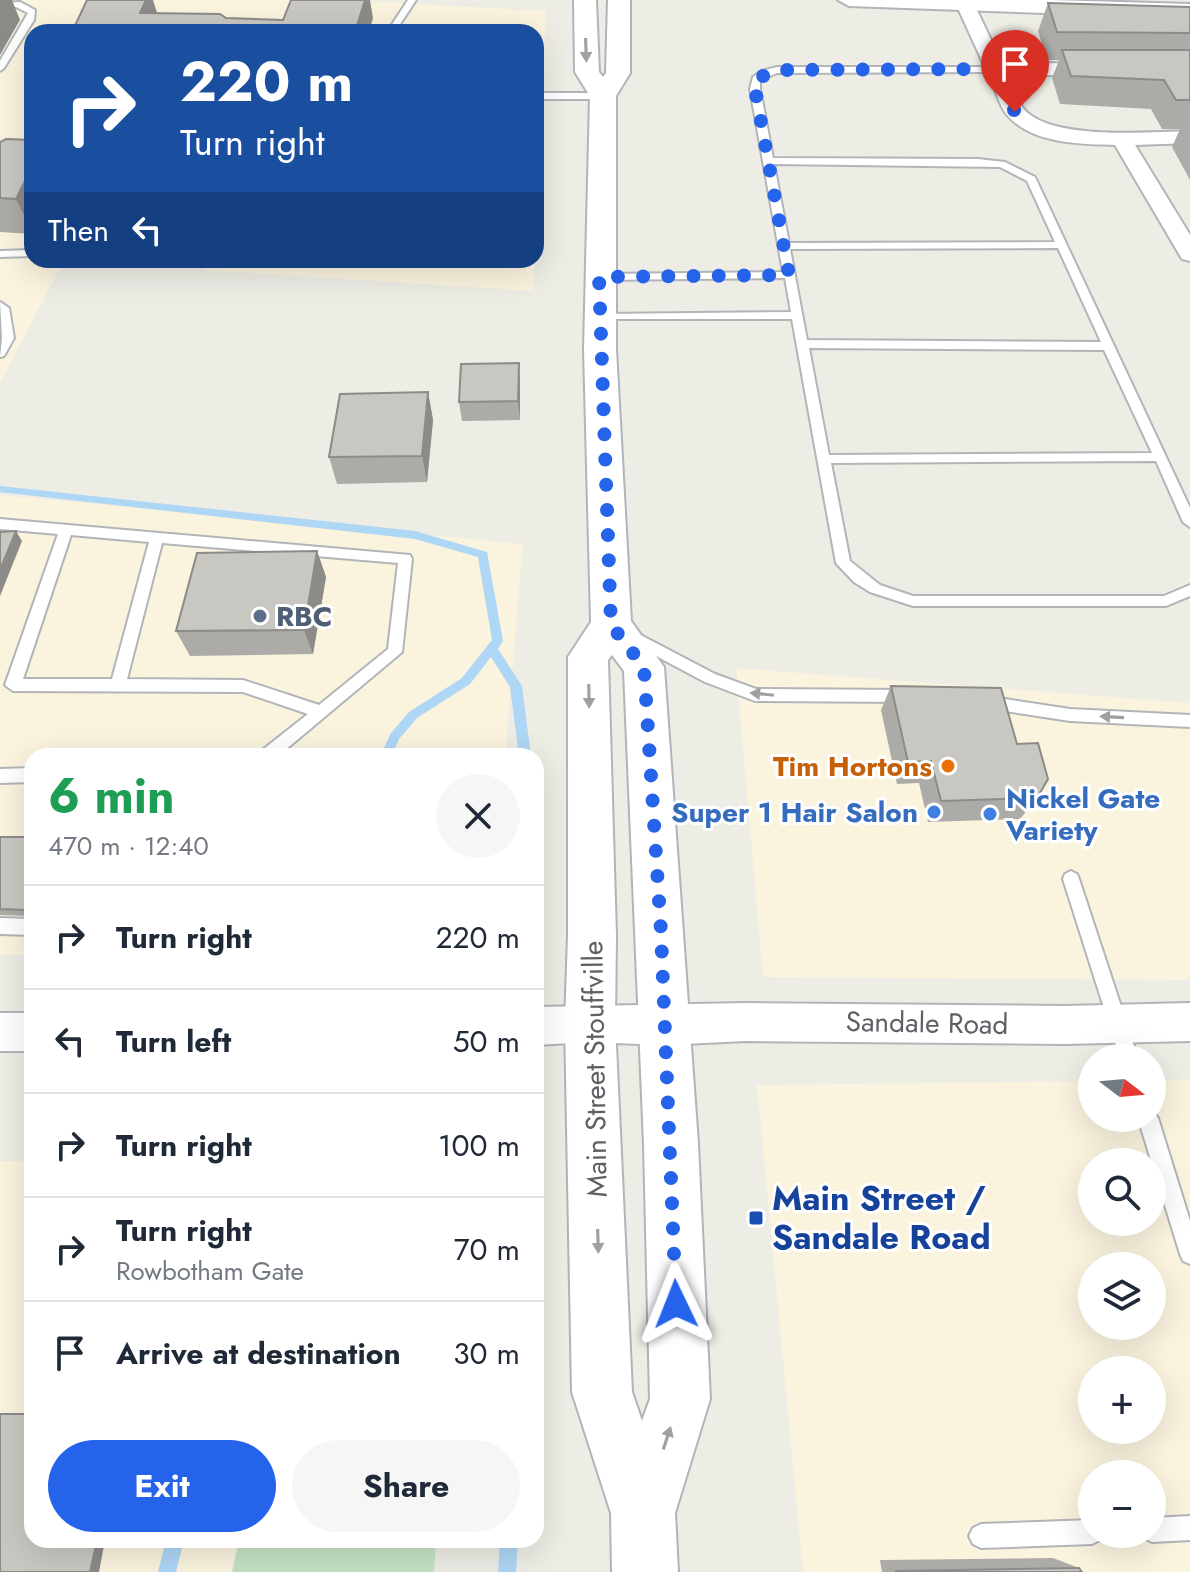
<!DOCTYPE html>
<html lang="en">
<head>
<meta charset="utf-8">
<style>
  :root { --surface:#fff; --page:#f6f6f7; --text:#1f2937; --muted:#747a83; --line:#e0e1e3; --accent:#2563eb }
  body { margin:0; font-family:Jost,sans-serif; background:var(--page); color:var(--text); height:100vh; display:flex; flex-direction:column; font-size:30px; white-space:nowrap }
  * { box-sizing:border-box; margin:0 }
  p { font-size:26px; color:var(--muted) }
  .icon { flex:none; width:44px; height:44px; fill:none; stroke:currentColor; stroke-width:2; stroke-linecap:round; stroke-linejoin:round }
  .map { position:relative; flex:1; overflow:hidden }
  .sheet { position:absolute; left:24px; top:748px; width:520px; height:800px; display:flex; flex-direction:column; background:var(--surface); border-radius:24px; box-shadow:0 8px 32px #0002 }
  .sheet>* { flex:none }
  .top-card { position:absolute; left:24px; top:24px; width:520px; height:244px; border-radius:24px; box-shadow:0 8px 32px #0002; background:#1a4fa0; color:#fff; overflow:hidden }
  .needle { width:52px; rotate:106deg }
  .tools { position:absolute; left:1078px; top:1044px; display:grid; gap:16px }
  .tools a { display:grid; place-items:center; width:88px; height:88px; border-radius:50%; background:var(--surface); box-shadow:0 8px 32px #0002; font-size:40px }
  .pin { position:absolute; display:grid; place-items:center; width:68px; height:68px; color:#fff; margin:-82px -34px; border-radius:50% 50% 50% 0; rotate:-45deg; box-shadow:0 0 8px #0007 }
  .pin .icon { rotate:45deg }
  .me { position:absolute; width:88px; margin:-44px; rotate:358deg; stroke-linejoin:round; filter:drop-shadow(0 0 6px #0008) }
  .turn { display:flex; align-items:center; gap:28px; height:168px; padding:0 24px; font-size:36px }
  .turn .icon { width:104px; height:104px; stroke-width:2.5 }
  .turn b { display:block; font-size:56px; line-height:68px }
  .then { display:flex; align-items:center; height:76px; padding:0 24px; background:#0003; gap:16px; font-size:30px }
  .round { display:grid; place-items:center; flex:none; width:84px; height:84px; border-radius:42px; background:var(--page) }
  .headline { display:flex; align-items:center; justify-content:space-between; height:136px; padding:0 24px }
  h1 { font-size:48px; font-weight:700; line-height:60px; color:#1e9e55 }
  .primary-button { display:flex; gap:16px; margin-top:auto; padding:16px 24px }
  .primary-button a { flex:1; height:92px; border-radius:48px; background:var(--accent); color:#fff; font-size:32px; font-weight:700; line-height:92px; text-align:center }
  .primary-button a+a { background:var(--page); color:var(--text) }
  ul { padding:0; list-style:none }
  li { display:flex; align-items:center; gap:24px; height:104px; padding:0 24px; border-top:2px solid var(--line) }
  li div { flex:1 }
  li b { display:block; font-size:30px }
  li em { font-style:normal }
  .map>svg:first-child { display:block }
</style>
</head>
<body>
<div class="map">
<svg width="1190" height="1572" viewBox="0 0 1190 1572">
  <rect width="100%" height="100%" fill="#edece5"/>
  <path fill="#faf3de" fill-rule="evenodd" d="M0,0H343L546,11L536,235V32H32V260H64L0,383Z
    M206,260H535L533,291L203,270Z
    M0,495L523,544L505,756H32V955H0Z
    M736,668L1190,703V980L763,977Z
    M1190,1080V1572H803L757,1085L1092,1081V1118H1152V1081ZM1092,1162H1152V1222H1092ZM1092,1266H1152V1326H1092ZM1092,1370H1152V1430H1092ZM1092,1474H1152V1534H1092Z
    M0,1161H32V1540H239L232,1572H0Z"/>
  <path fill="#c5e2c5" d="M239,1540H436L434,1572H232Z"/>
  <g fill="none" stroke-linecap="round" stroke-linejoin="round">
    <path fill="#aed6f5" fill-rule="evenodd" d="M0,486L415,531L487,552L503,641L498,649L522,686L531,756H519L510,687L491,657L470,684L417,718L399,739L392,756H380L391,733L409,712L462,678L492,640L478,557L415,539L0,492Z
      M166,1540H184L176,1572H158Z
      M500,1540H518L516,1572H498Z"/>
    <defs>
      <path id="service" d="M408,0H416L395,32H387Z
        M20,2L35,10L34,20L4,68L0,71V61L28,13L16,7H0V3Z
        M777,67H996L997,69L993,72L777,73L760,80V89L773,158L978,159L1005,162L1035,177L1190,508V527L1183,522L1156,461L831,463L850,561L880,585L913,596H1164L1190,585V596L1166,606H913L870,592L854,582L836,563L792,319H596L594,317L600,314L791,312L785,278L599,280L594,277L599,274L783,272L750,89L753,77L761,71ZM774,164L1000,167L1027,181L1055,242L789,243ZM1058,248L1101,342L807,340L790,249ZM809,348L1104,350L1152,453L829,455Z
        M536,93H603L608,96L603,99H536Z
        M32,250V256L0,257V251Z
        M0,302L9,308L14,338L4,356L0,357L2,338Z
        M0,519L410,555L412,559L402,652L278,756H259L261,751L308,714L243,692L13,691L5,685L58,534L0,529ZM71,535L149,542L112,679H23ZM162,543L398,563L388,649L319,705L243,680L127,679Z
        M631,630L715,674L756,689L906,690L914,696L906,702L755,701L705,682L626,640L624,636L626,632Z
        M985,696L1070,709L1190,715V727L1070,721L985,708L977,702Z
        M32,768V782L0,783V769Z
        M1071,871L1077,874L1079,879L1138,1058H1120L1063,879L1065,874Z
        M0,918L32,919V935L0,934Z
        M1152,1110L1158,1118L1190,1221V1264L1183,1261L1180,1254L1138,1118H1152Z
        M1190,1516V1540L1152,1542L1144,1538L1142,1534H1152V1518Z
        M1092,1520V1534H1103L1100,1540L1092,1544L981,1548L973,1544L969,1536L973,1528L981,1524Z"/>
      <path id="minor" d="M959,0H971L974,4L1002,63L1190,64V76L1007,75C1012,85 1016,99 1023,108C1048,141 1152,132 1190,131V143L1135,145L1190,235V261L1182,259L1179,254L1115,145C1081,144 1033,144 1008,116C1000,108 997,93 992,83C981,58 968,30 956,4Z
        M746,1003L1065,1006L1190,1003V1041L1065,1044L746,1041L663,1045L590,1042L536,1045V1007Z
        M0,1013H32V1051H0Z"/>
      <path id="tertiary" d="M838,0H1052L1190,4V18L849,6Z"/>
      <path id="secondary" d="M574,0H596L599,72L603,77L606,73L608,0H630V73L616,96V349L631,621L664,667L698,1144L710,1399L675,1513L678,1572H612L611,1513L572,1392L565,1023L568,935V657L591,622L584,349L590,96L575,72ZM612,655L624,671L644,1144L650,1399L642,1421L632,1392L615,1023L616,935L608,660Z"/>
    </defs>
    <use href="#service" stroke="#b2b5b8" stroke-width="4"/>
    <use href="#minor" stroke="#b2b5b8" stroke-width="4"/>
    <use href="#tertiary" stroke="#b2b5b8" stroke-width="4"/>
    <use href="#secondary" stroke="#b1b4b8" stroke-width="4"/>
    <use href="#service" fill="#fff" fill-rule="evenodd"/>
    <use href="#minor" fill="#fff" fill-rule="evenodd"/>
    <use href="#tertiary" fill="#fff" fill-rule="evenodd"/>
    <use href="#secondary" fill="#fff" fill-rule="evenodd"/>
  </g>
  <path fill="#adaba7" d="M1048,3L1190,7V180L1172,147L1180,129H1162L1151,109L1060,104L1052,78L1059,60H1047L1038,31Z
    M32,140V234L0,232V142Z
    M519,363L520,382V420L462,421L459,402Z
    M428,392L433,420L427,482L337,484L329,457Z
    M317,551L326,577L313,654L190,656L176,631Z
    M891,686L1017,744L1037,798L1020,819L928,822L919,783L897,784L881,710Z
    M0,837H32V920L27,916L0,915Z
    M1053,1558L1079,1568L1082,1572H882L880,1560Z"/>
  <path fill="#8d8b88" d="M0,0H12L20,20L0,55Z
    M146,0H153L160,22L140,13Z
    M365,0H370L373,18L369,32H355Z
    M32,167V232L16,199Z
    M519,363L520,382V420L518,401Z
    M428,392L433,420L427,482L422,456Z
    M16,531L22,541L0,596V570Z
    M317,551L326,577L313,654L304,630Z
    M97,1540H105L99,1572H90Z"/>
  <path fill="#c9c7c2" stroke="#8d8b88" stroke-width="2" d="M87,0H146L140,13L220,14L226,18L283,20L291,0H365L355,32H72Z
    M1048,3L1190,7V33L1057,32Z
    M1062,50H1190V100H1176L1164,80L1071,76Z
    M6,139L32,140V167L16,199L0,198V142Z
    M519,363L518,401L459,402L461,364Z
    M428,392L422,456L329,457L340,394Z
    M16,531L0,570V532Z
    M317,551L304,630L176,631L197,553Z
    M891,686L1001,688L1017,744L1038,743L1048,779L1037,798L941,801L931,761L908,762Z
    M0,837H32V916H27L24,910L0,909Z
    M0,1414H32V1540H97L90,1572H0Z
    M1079,1568L1082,1572H896V1571Z"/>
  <defs><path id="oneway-solid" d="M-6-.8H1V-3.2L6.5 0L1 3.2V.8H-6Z" transform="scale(2)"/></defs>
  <g fill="#9ea0a2">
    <use href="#oneway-solid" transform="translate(586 50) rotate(88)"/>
    <use href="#oneway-solid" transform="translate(762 694) rotate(-174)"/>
    <use href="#oneway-solid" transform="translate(589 696) rotate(89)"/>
    <use href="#oneway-solid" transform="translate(1112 717) rotate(-177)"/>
    <use href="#oneway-solid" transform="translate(598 1241) rotate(88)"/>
    <use href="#oneway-solid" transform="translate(667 1438) rotate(-72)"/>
  </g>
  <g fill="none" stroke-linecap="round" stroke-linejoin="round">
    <path stroke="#2563eb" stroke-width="14" stroke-dasharray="0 25.2" d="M676,1304L661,932L644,667L611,625L599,277L789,275L755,89L756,79L777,70L993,69L1015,112"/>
  </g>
  <circle fill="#5c6f8a" stroke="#fff" stroke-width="3" cx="260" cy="616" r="8"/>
  <circle fill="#e8710a" stroke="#fff" stroke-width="3" cx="948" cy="766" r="8"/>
  <g fill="#3f7fe0" stroke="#fff" stroke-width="3">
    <circle cx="934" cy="812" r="8"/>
    <circle cx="990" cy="814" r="8"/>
  </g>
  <rect fill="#1a4fb4" stroke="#fff" stroke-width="3" x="748" y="1210" width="16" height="16" rx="4"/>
  <g text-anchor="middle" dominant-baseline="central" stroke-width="6" stroke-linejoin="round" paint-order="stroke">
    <g font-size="28" font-weight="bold" fill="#4e5e75" stroke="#fff" text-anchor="start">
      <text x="276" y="616">RBC</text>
    </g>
    <g font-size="28" font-weight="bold" fill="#c56008" stroke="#fff" text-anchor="end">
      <text x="932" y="766">Tim Hortons</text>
    </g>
    <g font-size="28" font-weight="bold" fill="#366cbe" stroke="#fff" text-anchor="start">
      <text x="1006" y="798">Nickel Gate<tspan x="1006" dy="32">Variety</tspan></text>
      <text x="918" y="812" text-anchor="end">Super 1 Hair Salon</text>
    </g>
    <g font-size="28" fill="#5d6064" stroke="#fff">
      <text transform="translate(927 1023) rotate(1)">Sandale Road</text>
      <text transform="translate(595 1069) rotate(-91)">Main Street Stouffville</text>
    </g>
    <g font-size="34" font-weight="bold" fill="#164399" stroke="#fff" text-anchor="start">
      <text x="772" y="1198">Main Street /<tspan x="772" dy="39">Sandale Road</tspan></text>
    </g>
  </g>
</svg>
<div class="tools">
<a><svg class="needle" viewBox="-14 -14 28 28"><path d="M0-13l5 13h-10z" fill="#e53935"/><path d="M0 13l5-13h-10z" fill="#747a83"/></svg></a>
<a><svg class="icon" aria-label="search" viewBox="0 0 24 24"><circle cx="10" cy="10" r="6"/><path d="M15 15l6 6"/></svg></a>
<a><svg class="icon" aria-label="layers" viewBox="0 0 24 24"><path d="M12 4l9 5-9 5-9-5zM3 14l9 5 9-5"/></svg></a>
<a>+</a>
<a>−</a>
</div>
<div class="pin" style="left:1015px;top:112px;background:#d93025"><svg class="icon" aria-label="arrive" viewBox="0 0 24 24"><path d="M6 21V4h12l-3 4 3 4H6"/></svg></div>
<svg class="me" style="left:676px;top:1304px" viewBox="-20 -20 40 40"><path d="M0-17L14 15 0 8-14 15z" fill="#2563eb" stroke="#fff" stroke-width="4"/></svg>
<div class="top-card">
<div class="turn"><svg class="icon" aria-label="right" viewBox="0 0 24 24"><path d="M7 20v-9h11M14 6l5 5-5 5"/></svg><div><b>220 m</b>Turn right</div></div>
<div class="then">Then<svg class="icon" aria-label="left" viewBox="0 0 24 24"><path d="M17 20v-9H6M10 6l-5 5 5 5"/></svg></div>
</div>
<section class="sheet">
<div class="headline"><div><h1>6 min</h1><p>470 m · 12:40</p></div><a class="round"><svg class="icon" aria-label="close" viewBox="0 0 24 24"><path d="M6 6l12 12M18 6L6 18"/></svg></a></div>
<ul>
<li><svg class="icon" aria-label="right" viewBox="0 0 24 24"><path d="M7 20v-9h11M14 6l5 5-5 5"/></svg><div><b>Turn right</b></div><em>220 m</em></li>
<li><svg class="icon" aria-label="left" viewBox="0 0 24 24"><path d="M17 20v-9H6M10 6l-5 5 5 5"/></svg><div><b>Turn left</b></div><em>50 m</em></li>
<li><svg class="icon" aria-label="right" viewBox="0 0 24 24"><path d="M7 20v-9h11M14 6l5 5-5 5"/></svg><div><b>Turn right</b></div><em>100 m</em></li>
<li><svg class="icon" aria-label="right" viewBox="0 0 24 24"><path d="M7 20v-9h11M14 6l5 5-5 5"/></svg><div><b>Turn right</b><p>Rowbotham Gate</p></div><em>70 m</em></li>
<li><svg class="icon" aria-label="arrive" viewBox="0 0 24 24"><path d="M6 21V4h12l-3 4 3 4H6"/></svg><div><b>Arrive at destination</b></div><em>30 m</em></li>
</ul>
<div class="primary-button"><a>Exit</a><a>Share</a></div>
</section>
</div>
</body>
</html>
